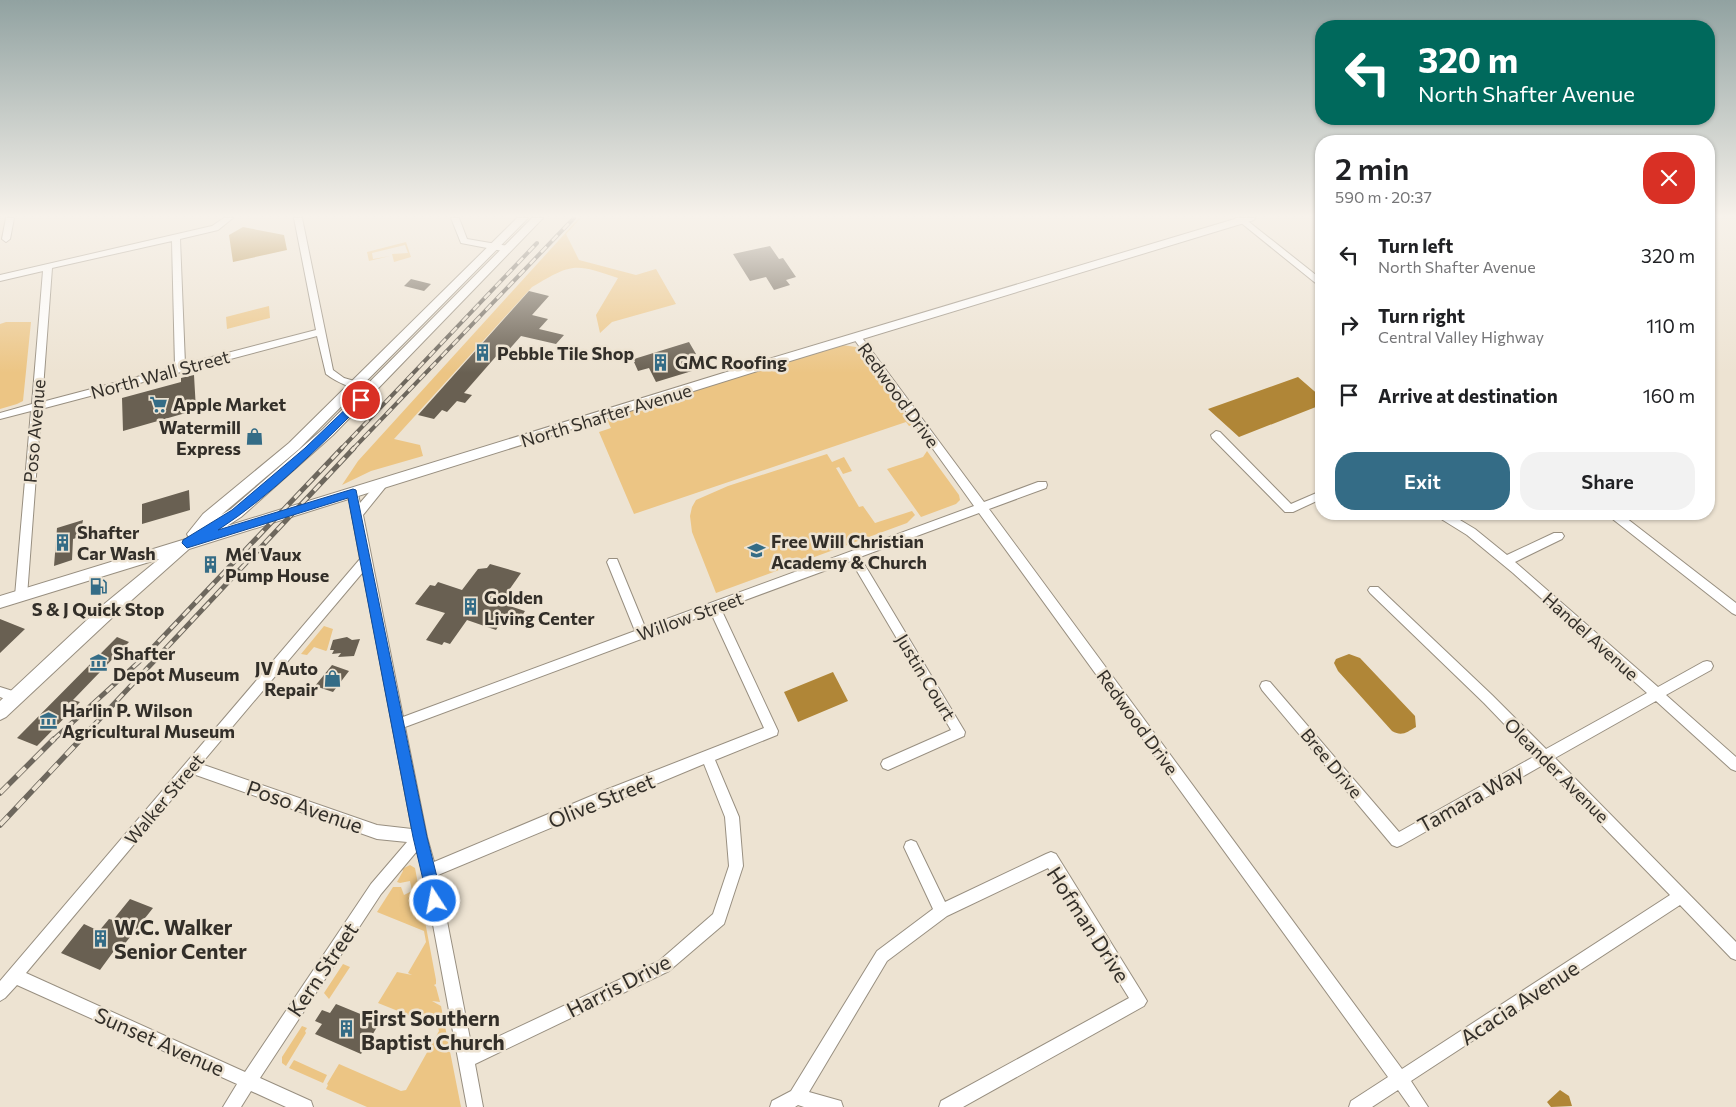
<!DOCTYPE html>
<html lang="en">
<head>
<meta charset="utf-8">
<style>
  :root { --surface:#fff; --page:#f2f2f2; --text:#202124; --muted:#757577; --accent:#346c86 }
  body { margin:0; font-family:Commissioner,sans-serif; background:var(--page); color:var(--text); height:100vh; display:flex; flex-direction:column; font-size:19px; white-space:nowrap }
  * { box-sizing:border-box; margin:0 }
  p { font-size:16px; color:var(--muted) }
  .icon { flex:none; width:28px; height:28px; fill:none; stroke:currentColor; stroke-width:2; stroke-linecap:round; stroke-linejoin:round }
  .map { position:relative; flex:1; overflow:hidden }
  .sheet { position:absolute; left:1315px; top:135px; width:400px; height:385px; display:flex; flex-direction:column; background:var(--surface); border-radius:20px; box-shadow:0 1px 4px #0004 }
  .sheet>* { flex:none }
  .banner { position:absolute; left:1315px; top:20px; width:400px; height:105px; border-radius:20px; box-shadow:0 1px 4px #0004; background:#00695c; color:#fff; overflow:hidden }
  .pin { position:absolute; display:grid; place-items:center; width:42px; height:42px; color:#fff; margin:-21px; border:2px solid #fff; border-radius:50%; box-shadow:0 1px 5px #0007 }
  .me { position:absolute; width:55px; margin:-28px; rotate:349deg; stroke-linejoin:round; filter:drop-shadow(0 0 4px #0008) }
  .turn { display:flex; align-items:center; gap:18px; height:105px; padding:0 20px; font-size:22px }
  .turn .icon { width:65px; height:65px; stroke-width:2.5 }
  .turn b { display:block; font-size:35px; line-height:42px }
  .round { display:grid; place-items:center; flex:none; width:52px; height:52px; border-radius:20px; background:var(--page) }
  .overview { display:flex; align-items:center; justify-content:space-between; height:85px; padding:0 20px }
  h1 { font-size:30px; font-weight:600; line-height:38px }
  .primary-button { display:flex; gap:10px; margin-top:auto; padding:10px 20px }
  .primary-button a { flex:1; height:58px; border-radius:20px; background:var(--accent); color:#fff; font-size:20px; font-weight:600; line-height:58px; text-align:center }
  .primary-button a+a { background:var(--page); color:var(--text) }
  ul { padding:0; list-style:none }
  li { display:flex; align-items:center; gap:15px; height:70px; padding:0 20px }
  li div { flex:1 }
  li b { display:block; font-size:19px }
  li em { font-style:normal }
  .map>svg:first-child { display:block }
</style>
</head>
<body>
<div class="map">
<svg width="1736" height="1107" viewBox="0 0 1736 1107">
  <rect width="100%" height="100%" fill="#ede3d2"/>
  <path fill="#ecc584" d="M579,218H581L566,234L579,260L636,275L656,269L676,304L612,322L600,333L596,315L618,278C575,263 572,263 532,287L394,439L420,445L423,456L371,471L342,485L358,461Z
    M406,242L411,257L394,262L392,254L408,253L405,245L372,253L373,259L390,256L369,261L367,252Z
    M269,306L270,318L227,329L226,317Z
    M6,322H31L23,401L17,404L0,409V324Z
    M842,345L856,347L912,425L909,426L906,422L634,514L599,432L611,428L608,422L596,426L595,422Z
    M927,451L959,495L960,500L956,504L921,517L887,469L923,457Z
    M827,454L832,462L844,457L852,471L843,474L839,467L836,468L859,507L863,506L875,523L912,511L915,515L907,523L716,593L692,532L690,516L692,507L696,500L728,486Z
    M324,626L333,629L327,650L326,651L314,647L307,655L301,654Z
    M410,865L415,868L436,980V984L434,985L436,987L440,1002L432,1001L441,1006L461,1107H367L326,1089L328,1085L327,1084L339,1064L401,1091L406,1090L439,1031L438,1027L378,1003L397,972L412,975L408,973L426,942L424,931L377,912L393,887H401L404,895L412,891L410,881L400,883L397,882L403,871L402,869Z
    M343,964L350,967L329,999L324,993Z
    M302,1026L307,1028L305,1031L306,1033L286,1066L282,1063V1057Z
    M294,1060L327,1075L323,1083L289,1068Z"/>
  <path fill="#b08637" d="M243,227L284,235L287,250L233,262L229,235Z
    M1298,377L1321,397V405L1239,437L1208,409Z
    M1349,654L1360,658L1415,716L1416,727C1407,732 1402,737 1392,731L1338,671L1334,663L1336,659Z
    M833,672L848,701L798,722L784,692Z
    M1560,1090L1569,1096L1572,1106L1551,1107L1547,1102Z"/>
  <path fill="#696052" d="M770,246L779,259L783,258L796,277L786,280L790,285L774,290L766,277L750,281L733,254Z
    M411,279L431,284L424,291L404,286Z
    M529,291L549,296L532,315L548,319L539,329L564,335L556,344L521,336L505,354L499,353L464,393L472,395L465,403L457,401L447,412L442,410L434,419L418,415Z
    M689,342L696,354L685,358L692,371L656,382L649,368L638,371L634,362H635L634,359Z
    M194,375L196,410L123,431L122,398L181,382V378Z
    M189,490L190,510L142,524V504Z
    M83,520L80,537L73,539L72,560L54,566L57,528Z
    M490,564L521,573L500,603L525,611L518,622L511,624L508,623L505,627L499,625L496,630L467,620L450,644L444,642L442,645L426,640L445,613L415,604L430,585L435,586L438,582L462,590L478,569L487,568Z
    M0,619L25,629L0,653Z
    M117,637L129,642L73,700L80,702L37,746L17,738Z
    M347,637L352,640L360,639L354,656L338,657L341,653L332,654L334,650H330L333,640Z
    M332,665L349,671L333,692L315,686Z
    M130,899L153,908L123,946L119,944L100,970L61,953L84,924L99,931L109,919L113,920Z
    M336,1004L380,1022L361,1054L315,1034L322,1024L315,1021L322,1010L330,1013Z"/>
  <g fill="none" stroke-linecap="round" stroke-linejoin="round">
    <defs>
      <path id="minor" d="M6,218H14L10,239L6,242L2,239Z
        M224,218H233L218,230L180,239L185,364L316,330L294,218H302L333,370L344,378L375,387L377,389L375,391C362,394 336,382 326,374L317,336L41,409L27,596L25,599H17L15,596L31,411L0,419V413L32,404L43,271L0,281V275L212,226ZM172,241L175,367L42,402L52,268Z
        M451,218H459L467,239L508,246L512,249L508,252L461,243Z
        M1235,218H1244L1321,279V286L1318,285Z
        M857,334L860,335L984,502L1038,482H1046L1047,485L1046,488L989,509L1402,1069L1670,895L1543,765L1402,845L1397,847L1392,845L1262,690L1260,686L1262,682L1266,681L1270,682L1399,832L1535,756L1484,703L1370,593L1368,590L1370,587H1378L1492,695L1546,749L1647,693L1513,573L1467,535L1438,517L1437,514H1450L1475,529L1507,555L1554,533H1562L1564,536L1562,539L1515,562L1658,687L1703,662L1707,661L1711,662L1713,666L1711,670L1666,695L1736,757V771L1731,769L1656,701L1555,758L1736,942V960L1731,958L1680,905L1411,1081L1428,1107H1410L1398,1090L1372,1107H1349L1351,1101L1388,1077L979,513L860,557L965,732L964,736L888,770L883,768L881,764L883,760L951,730L851,561L721,609L778,731L777,735L715,760L739,817L743,866L724,924L669,971L475,1064L483,1107H467L423,871L417,851L381,894L260,1078L311,1101L313,1107H286L251,1091L241,1107H223L237,1084L17,985L5,998L0,1001V981L360,559L348,493L349,490H357L360,503L379,481L383,480L388,484L363,515L403,717L635,631L607,562L609,559H617L645,627L974,506L854,339L852,337ZM363,572L412,829L377,825L201,764ZM711,613L764,728L603,791L434,862L427,837L405,727ZM704,764L725,817L729,866L713,914L659,961L472,1049L438,875ZM193,774L377,839L407,842L371,884L245,1072L26,973Z
        M1216,431L1220,432L1291,504L1321,491V499L1293,512H1285L1212,438L1211,435Z
        M1609,514H1621L1736,603V615L1732,613L1610,517Z
        M0,687L19,693L21,697L19,701L15,703L0,697Z
        M911,840L916,842L945,902L1046,854L1051,852L1056,854L1144,996L1147,1001L1144,1006L963,1107H939L941,1101L1129,998L1048,868L947,916L887,961L809,1092L841,1101L843,1107H804L798,1105L795,1107H770L772,1101L791,1091L877,951L933,909L904,847L906,842Z"/>
      <path id="major" d="M517,218H528L299,449L221,515L231,509L323,429L532,218H543L333,435L241,517L227,526L759,362L1238,218H1255L1254,220L767,368L189,549L115,615L6,717L0,720V701L103,605L159,559L0,608V596L189,538L187,534L203,514L289,443Z"/>
    </defs>
    <use href="#minor" stroke="#988f80" stroke-width="2"/>
    <use href="#major" stroke="#988f80" stroke-width="2"/>
    <use href="#minor" fill="#fff" fill-rule="evenodd"/>
    <use href="#major" fill="#fff" fill-rule="evenodd"/>
    <defs>
      <path id="rail-far2" d="M341,449L537,243
        M353,449L574,218"/>
      <path id="rail-far1" d="M53,740L141,660L342,448
        M80,740L354,448"/>
      <path id="rail" d="M0,793L54,739
        M0,825L81,739"/>
    </defs>
    <use href="#rail-far2" stroke="#6d675d" stroke-width="4"/>
    <use href="#rail-far1" stroke="#6d675d" stroke-width="5"/>
    <use href="#rail" stroke="#6d675d" stroke-width="5.5"/>
    <use href="#rail-far2" stroke="#ede3d2" stroke-width="2.5" stroke-dasharray="8" stroke-linecap="butt"/>
    <use href="#rail-far1" stroke="#ede3d2" stroke-width="3" stroke-dasharray="9" stroke-linecap="butt"/>
    <use href="#rail" stroke="#ede3d2" stroke-width="4" stroke-dasharray="12" stroke-linecap="butt"/>
  </g>
  <linearGradient id="sky" x2="0" y2="1"><stop stop-color="#91a2a1"/><stop offset="0.58" stop-color="#f7f2eb"/><stop offset="1" stop-color="#f7f2eb" stop-opacity="0"/></linearGradient>
  <rect width="1736" height="373" fill="url(#sky)"/>
  <path fill="#1a73e8" stroke="#114b97" d="M361,397L364,398V402C319,447 272,495 218,530L353,489L356,490L427,837L443,901L441,906L435,909L430,906L428,901L413,837L348,498L187,548L182,543L183,540L232,510L305,448L357,398Z"/>
  <defs>
    <symbol id="building-bare" viewBox="-9 -9 18 18"><path d="M-4-6H4V6H1V3H-1V6H-4ZM-2.5-4.3h1.7v1.8h-1.7ZM.8-4.3h1.7v1.8H.8ZM-2.5-1h1.7V.8h-1.7ZM.8-1h1.7V.8H.8Z" fill="#346c86" stroke="#ede3d2" stroke-width="2.5" paint-order="stroke"/></symbol>
    <symbol id="supermarket-bare" viewBox="-9 -9 18 18"><path d="M-6-5.5h2.5l.6 2H6L4.5 2H-2.5L-4.4-4H-6ZM-1.5 3.2a1.3 1.3 0 1 0 .1 0ZM3 3.2a1.3 1.3 0 1 0 .1 0Z" fill="#346c86" stroke="#ede3d2" stroke-width="2.5" paint-order="stroke"/></symbol>
    <symbol id="shop-bare" viewBox="-9 -9 18 18"><path d="M-5-2.5h2.3a2.7 3.5 0 0 1 5.4 0H5L5.5 6h-11ZM-1.5-2.5h3a1.5 2.3 0 0 0-3 0Z" fill="#346c86" stroke="#ede3d2" stroke-width="2.5" paint-order="stroke"/></symbol>
    <symbol id="school-bare" viewBox="-9 -9 18 18"><path d="M0-5L7-2L0 1L-7-2ZM-4 1L0 2.5L4 1V4Q0 6-4 4Z" fill="#346c86" stroke="#ede3d2" stroke-width="2.5" paint-order="stroke"/></symbol>
    <symbol id="fuel-bare" viewBox="-9 -9 18 18"><path d="M-5.5-6h7V0h2V4h1.3V-2.5L3-4.5l.8-.8L6-3V5H2.5V1h-1V6h-7ZM-4.2-4.7v3.2H.2V-4.7Z" fill="#346c86" stroke="#ede3d2" stroke-width="2.5" paint-order="stroke"/></symbol>
    <symbol id="museum-bare" viewBox="-9 -9 18 18"><path d="M0-6L6-3V-2H-6V-3ZM-5-1h2V3h-2ZM-1-1h2V3h-2ZM3-1h2V3H3ZM-6 4H6V6H-6Z" fill="#346c86" stroke="#ede3d2" stroke-width="2.5" paint-order="stroke"/></symbol>
  </defs>
  <g fill-rule="evenodd">
    <use href="#building-bare" x="470" y="340" width="25" height="25"/>
    <use href="#building-bare" x="648" y="350" width="25" height="25"/>
    <use href="#supermarket-bare" x="146" y="392" width="25" height="25"/>
    <use href="#shop-bare" x="242" y="424" width="25" height="25"/>
    <use href="#building-bare" x="50" y="530" width="25" height="25"/>
    <use href="#school-bare" x="744" y="538" width="25" height="25"/>
    <use href="#building-bare" x="198" y="552" width="25" height="25"/>
    <use href="#fuel-bare" x="86" y="574" width="25" height="25"/>
    <use href="#building-bare" x="458" y="594" width="25" height="25"/>
    <use href="#museum-bare" x="86" y="650" width="25" height="25"/>
    <use href="#shop-bare" x="320" y="666" width="25" height="25"/>
    <use href="#museum-bare" x="36" y="708" width="25" height="25"/>
    <use href="#building-bare" x="88" y="926" width="25" height="25"/>
    <use href="#building-bare" x="334" y="1016" width="25" height="25"/>
  </g>
  <g text-anchor="middle" dominant-baseline="central" stroke-width="5" stroke-linejoin="round" paint-order="stroke">
    <g font-size="18" font-weight="bold" fill="#332f29" stroke="#ede3d2" text-anchor="start">
      <text x="497" y="353">Pebble Tile Shop</text>
      <text x="675" y="362">GMC Roofing</text>
      <text x="173" y="404">Apple Market</text>
      <text x="241" y="427" text-anchor="end">Watermill<tspan x="241" dy="21">Express</tspan></text>
      <text x="77" y="532">Shafter<tspan x="77" dy="21">Car Wash</tspan></text>
      <text x="771" y="541">Free Will Christian<tspan x="771" dy="21">Academy &amp; Church</tspan></text>
      <text x="225" y="554">Mel Vaux<tspan x="225" dy="21">Pump House</tspan></text>
      <text x="484" y="597">Golden<tspan x="484" dy="21">Living Center</tspan></text>
      <text x="98" y="609" text-anchor="middle">S &amp; J Quick Stop</text>
      <text x="113" y="653">Shafter<tspan x="113" dy="21">Depot Museum</tspan></text>
      <text x="318" y="668" text-anchor="end">JV Auto<tspan x="318" dy="21">Repair</tspan></text>
      <text x="62" y="710">Harlin P. Wilson<tspan x="62" dy="21">Agricultural Museum</tspan></text>
    </g>
    <g font-size="18" fill="#332f29" stroke="#ede3d2">
      <text transform="translate(160 374) rotate(-15)">North Wall Street</text>
      <text transform="translate(899 395) rotate(54)">Redwood Drive</text>
      <text transform="translate(606 415) rotate(-17)">North Shafter Avenue</text>
      <text transform="translate(34 431) rotate(-85)">Poso Avenue</text>
      <text transform="translate(690 616) rotate(-20)">Willow Street</text>
      <text transform="translate(1591 636) rotate(42)">Handel Avenue</text>
      <text transform="translate(926 677) rotate(59)">Justin Court</text>
      <text transform="translate(1138 722) rotate(54)">Redwood Drive</text>
      <text transform="translate(1332 763) rotate(50)">Bree Drive</text>
      <text transform="translate(1557 770) rotate(45)">Oleander Avenue</text>
      <text transform="translate(164 799) rotate(-50)">Walker Street</text>
    </g>
    <g font-size="21" fill="#332f29" stroke="#ede3d2">
      <text transform="translate(1470 798) rotate(-29)">Tamara Way</text>
      <text transform="translate(601 800) rotate(-22)">Olive Street</text>
      <text transform="translate(305 806) rotate(19)">Poso Avenue</text>
      <text transform="translate(1089 924) rotate(57)">Hofman Drive</text>
      <text transform="translate(322 969) rotate(-56)">Kern Street</text>
      <text transform="translate(618 985) rotate(-27)">Harris Drive</text>
      <text transform="translate(1519 1002) rotate(-33)">Acacia Avenue</text>
      <text transform="translate(160 1041) rotate(24)">Sunset Avenue</text>
    </g>
    <g font-size="21" font-weight="bold" fill="#332f29" stroke="#ede3d2" text-anchor="start">
      <text x="114" y="926">W.C. Walker<tspan x="114" dy="24">Senior Center</tspan></text>
      <text x="361" y="1017">First Southern<tspan x="361" dy="24">Baptist Church</tspan></text>
    </g>
  </g>
</svg>
<div class="pin" style="left:361px;top:400px;background:#d93025"><svg class="icon" aria-label="arrive" viewBox="0 0 24 24"><path d="M6 21V4h12l-3 4 3 4H6"/></svg></div>
<svg class="me" style="left:435px;top:901px" viewBox="-20 -20 40 40"><circle r="17" fill="#1a73e8" stroke="#fff" stroke-width="3"/><path d="M0-11L8 9 0 5-8 9z" fill="#fff"/></svg>
<div class="banner">
<div class="turn"><svg class="icon" aria-label="left" viewBox="0 0 24 24"><path d="M17 20v-9H6M10 6l-5 5 5 5"/></svg><div><b>320 m</b>North Shafter Avenue</div></div>
</div>
<section class="sheet">
<div class="overview"><div><h1>2 min</h1><p>590 m · 20:37</p></div><a class="round" style="background:#d93025;color:#fff"><svg class="icon" aria-label="close" viewBox="0 0 24 24"><path d="M6 6l12 12M18 6L6 18"/></svg></a></div>
<ul>
<li><svg class="icon" aria-label="left" viewBox="0 0 24 24"><path d="M17 20v-9H6M10 6l-5 5 5 5"/></svg><div><b>Turn left</b><p>North Shafter Avenue</p></div><em>320 m</em></li>
<li><svg class="icon" aria-label="right" viewBox="0 0 24 24"><path d="M7 20v-9h11M14 6l5 5-5 5"/></svg><div><b>Turn right</b><p>Central Valley Highway</p></div><em>110 m</em></li>
<li><svg class="icon" aria-label="arrive" viewBox="0 0 24 24"><path d="M6 21V4h12l-3 4 3 4H6"/></svg><div><b>Arrive at destination</b></div><em>160 m</em></li>
</ul>
<div class="primary-button"><a>Exit</a><a>Share</a></div>
</section>
</div>
</body>
</html>
